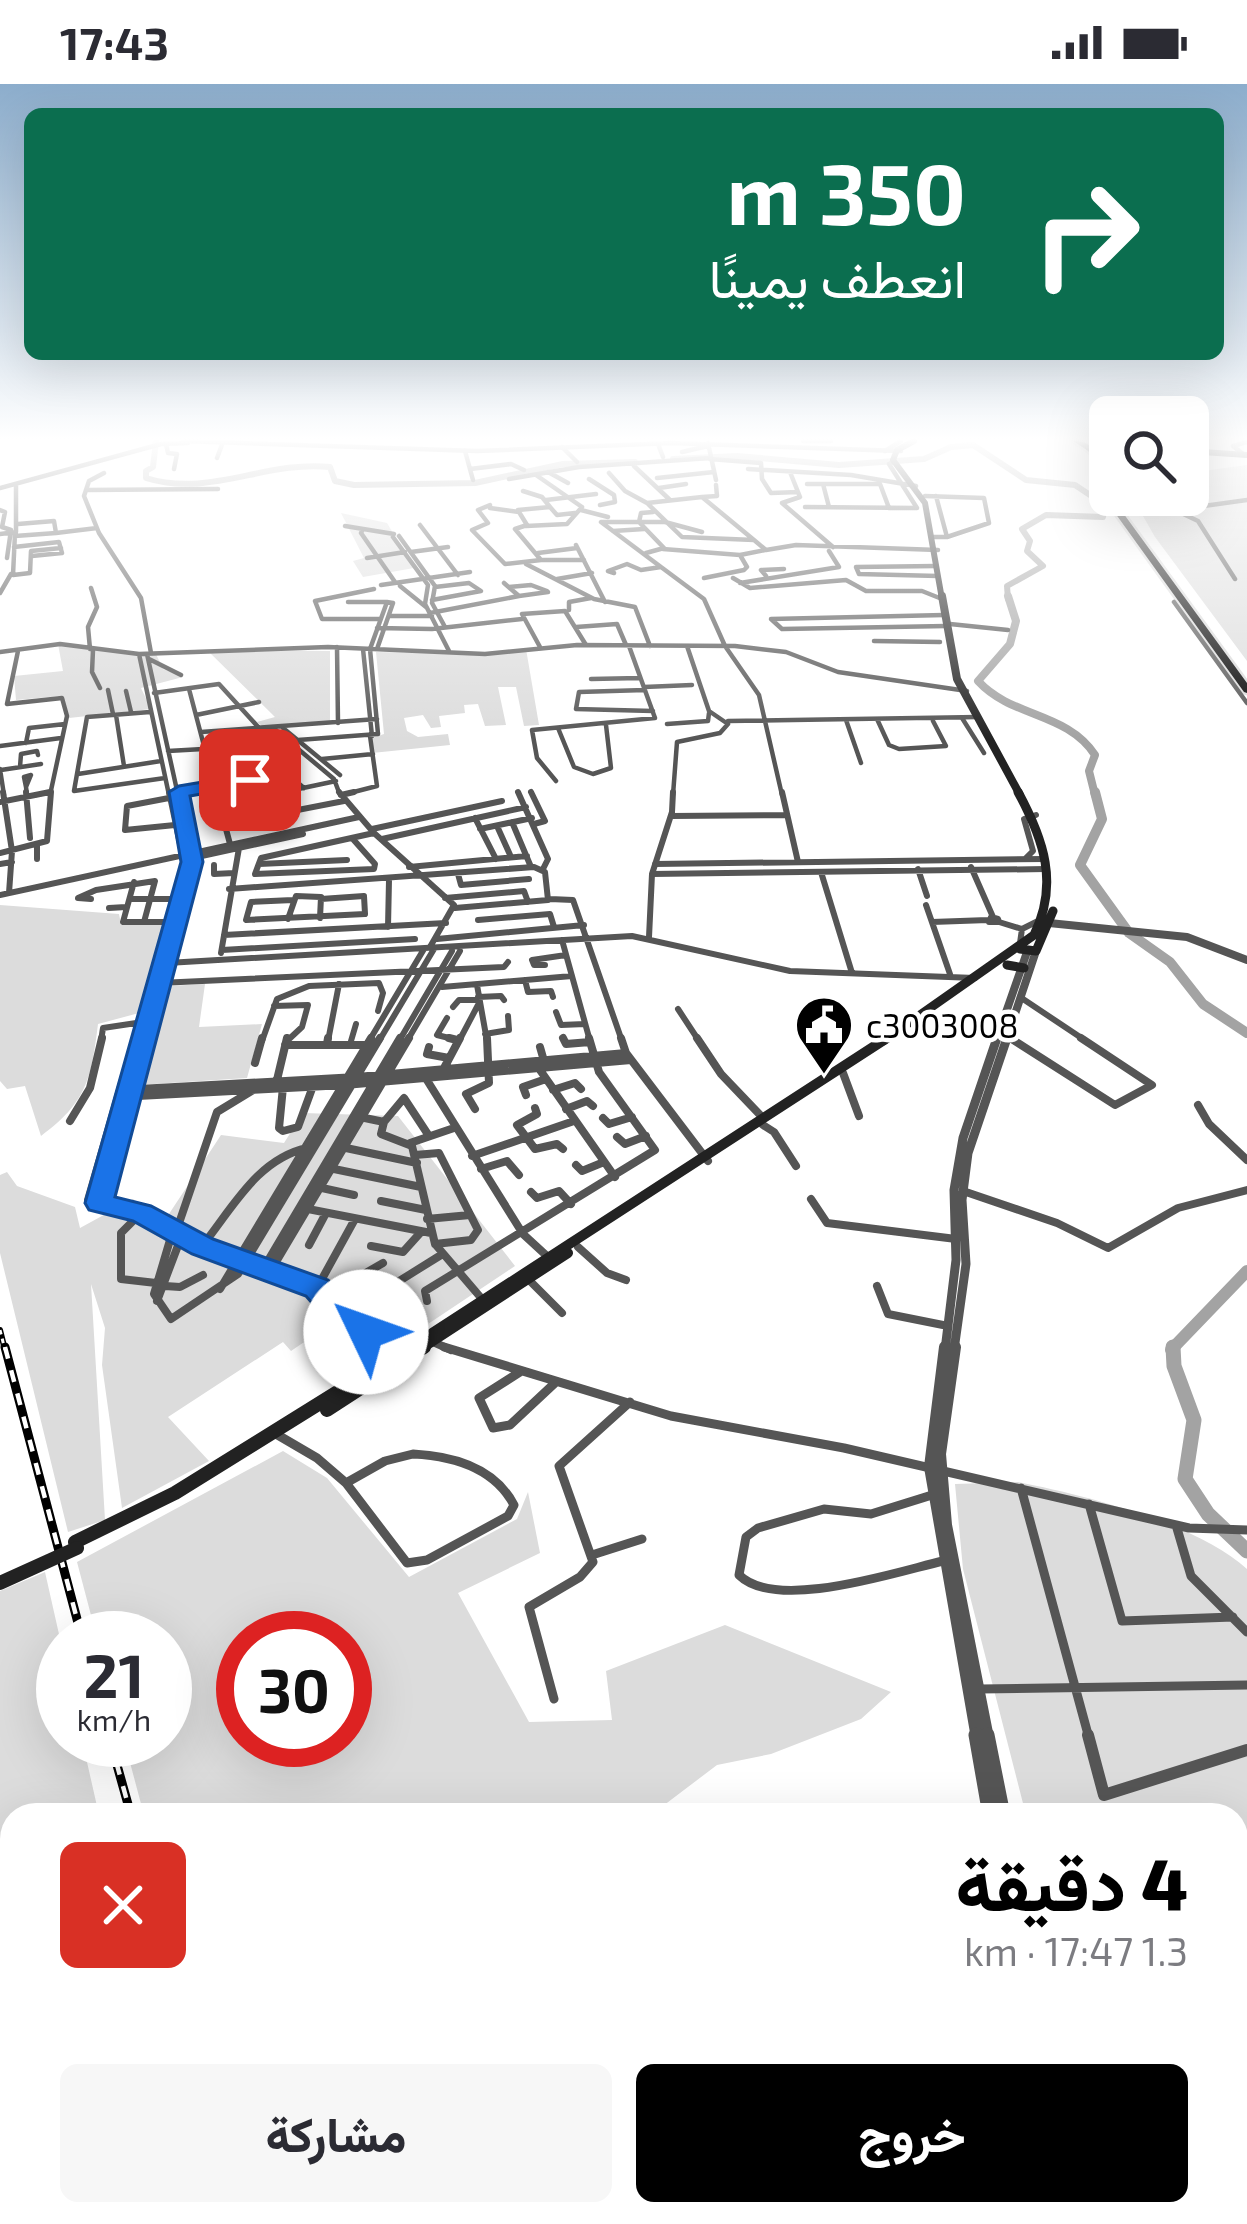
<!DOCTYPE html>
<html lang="ar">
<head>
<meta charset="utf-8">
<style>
  :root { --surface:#fff; --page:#f7f7f7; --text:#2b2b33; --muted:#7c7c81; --accent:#000 }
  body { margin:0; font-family:"Exo 2",Vazirmatn,sans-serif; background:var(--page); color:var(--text); direction:rtl; height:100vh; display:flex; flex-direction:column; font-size:45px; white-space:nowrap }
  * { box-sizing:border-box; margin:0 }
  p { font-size:39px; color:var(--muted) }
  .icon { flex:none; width:66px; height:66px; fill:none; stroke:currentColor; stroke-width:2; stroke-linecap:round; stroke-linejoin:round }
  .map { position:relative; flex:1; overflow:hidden; direction:ltr }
  .drawer { position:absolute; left:0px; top:1719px; width:1248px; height:423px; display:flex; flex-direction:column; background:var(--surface); border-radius:36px 36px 0 0; box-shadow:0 12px 48px #0002; direction:rtl }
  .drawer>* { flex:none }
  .banner { position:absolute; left:24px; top:24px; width:1200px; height:252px; border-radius:18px; box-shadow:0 12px 48px #0002; direction:rtl; background:#0b6e4f; color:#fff; overflow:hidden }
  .buttons { position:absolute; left:1089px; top:312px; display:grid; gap:24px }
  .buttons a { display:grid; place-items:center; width:120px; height:120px; border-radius:18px; background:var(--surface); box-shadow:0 12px 48px #0002; font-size:60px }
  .speed { position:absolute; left:36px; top:1527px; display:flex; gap:24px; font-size:60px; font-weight:700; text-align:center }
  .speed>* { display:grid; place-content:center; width:156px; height:156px; border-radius:50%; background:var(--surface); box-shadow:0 12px 48px #0002; line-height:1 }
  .speed small { font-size:30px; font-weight:400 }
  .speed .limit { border:18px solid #d22; background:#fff; color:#111 }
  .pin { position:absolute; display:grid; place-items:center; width:102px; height:102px; color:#fff; margin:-51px; border-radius:24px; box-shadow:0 6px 18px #0006 }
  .me { position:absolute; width:132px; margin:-66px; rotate:312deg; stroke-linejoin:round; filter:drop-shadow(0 0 9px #0008) }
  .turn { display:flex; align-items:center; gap:42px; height:252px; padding:0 60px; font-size:54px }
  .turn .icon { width:156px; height:156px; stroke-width:2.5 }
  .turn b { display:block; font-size:84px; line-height:102px }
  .round { display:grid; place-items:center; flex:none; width:126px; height:126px; border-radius:18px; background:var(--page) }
  .overview { display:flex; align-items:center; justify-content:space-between; height:204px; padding:0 60px }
  h1 { font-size:72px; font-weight:800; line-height:90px; color:var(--accent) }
  .cta { display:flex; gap:24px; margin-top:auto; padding:24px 60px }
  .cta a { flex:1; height:138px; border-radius:18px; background:var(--accent); color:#fff; font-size:48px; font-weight:800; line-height:138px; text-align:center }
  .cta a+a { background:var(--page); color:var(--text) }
  .status { display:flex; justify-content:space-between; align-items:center; height:84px; padding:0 60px; background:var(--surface); direction:ltr }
  .status svg { height:33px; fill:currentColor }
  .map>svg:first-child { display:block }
</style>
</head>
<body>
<div class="status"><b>17:43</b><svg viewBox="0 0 49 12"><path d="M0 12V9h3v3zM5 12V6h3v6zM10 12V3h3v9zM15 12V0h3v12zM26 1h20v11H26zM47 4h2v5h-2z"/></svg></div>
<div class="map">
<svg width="1247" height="2140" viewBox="0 0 1247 2140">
  <rect width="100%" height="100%" fill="#fff"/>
  <path fill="#dcdcdc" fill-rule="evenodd" d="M1247,381V577L1155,453L1131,411H1188V389Z
    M341,429L387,439L414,484L363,493L353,477L364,474Z
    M58,560L115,568H155L163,585L183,593L141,604L151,625L69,634L61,612L16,616L14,592L63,587Z
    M526,565L539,641L524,642L516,603H498L506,641L485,642L478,620L464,621L465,629L439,632L441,643L431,644L423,631L404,634L407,647L418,653L448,650L450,661L372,669V654L384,650L376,568L482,570Z
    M207,566L330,567V639L266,645L257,638L275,633Z
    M0,821L119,830L121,840H163L139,929L98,940C91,995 87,1018 41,1052L25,1002L7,1005L0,997Z
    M205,900L199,943L262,940L247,994L139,1001L169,902Z
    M303,1029L398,1032L515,1182L383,1270L353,1242L320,1258L313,1252L291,1267L283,1258L168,1333L209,1377L122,1424L102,1281L105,1244L91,1200L105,1436L68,1448L0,1169V1091L7,1088L17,1102L75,1123L80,1144L133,1115L165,1136L221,1051L284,1059Z
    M283,1367L327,1394L409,1493L517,1435L528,1408L540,1469L458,1509L529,1638L612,1636L606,1587L725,1541L891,1608L861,1635L771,1670L717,1681L651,1731H144L124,1656H165V1554H97L77,1478ZM243,1554H345V1656H243Z
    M1018,1398C1084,1411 1196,1439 1247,1485V2033L1236,2037V1731H1026L963,1485L955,1400Z
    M45,1488L63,1568V1656H82L99,1731H12V1905L0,1919V1507Z"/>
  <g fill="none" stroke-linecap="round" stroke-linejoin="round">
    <path stroke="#a3a3a3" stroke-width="6" d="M156,357L153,383L146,387V394C209,414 266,376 330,383L335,397L354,401L475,399L563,380L635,378
      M673,375L737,372L839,381L924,375L951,363L973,361L1026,396L1075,401L1105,421L1103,433L1046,431L1022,445L1030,457L1027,467L1043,482L1007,502L1008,515"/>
    <path stroke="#a3a3a3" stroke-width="8" d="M1008,512L1016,537L1010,560L978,597C1012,634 1067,628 1095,671L1089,687L1095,711"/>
    <path stroke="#a3a3a3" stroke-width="10" d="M1095,708L1102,735L1080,781L1129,849L1170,878L1203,920L1247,949"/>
    <path stroke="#a3a3a3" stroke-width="12" d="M1171,1266L1247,1187"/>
    <path stroke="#a3a3a3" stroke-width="15" d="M1173,1263L1174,1282L1194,1336L1185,1395L1208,1430L1247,1467"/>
    <defs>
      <path id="motorway" d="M1073,357C1085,357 1092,361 1099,371V357H1105L1110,411H1113L1118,422L1247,599V609L1244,608L1110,422C1107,415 1103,408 1101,401C1094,373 1102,375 1073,357Z
        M1188,367L1192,368L1194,369L1188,371Z"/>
    </defs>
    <use href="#motorway" stroke="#dbdbdb" stroke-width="5"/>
    <path stroke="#555" stroke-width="4.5" d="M803,357H831
      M708,359L716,396
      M166,360L168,369L177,370L174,385
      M658,360L663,373
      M562,363L577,378
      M465,367L473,396
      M885,367L901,357
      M682,368L708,362
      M1243,370L1233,362L1247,358
      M217,374L223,358
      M710,375L761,379L762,395L771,409L798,408L790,388
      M634,382L669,415
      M470,385L511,380L524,386
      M748,385L851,391L916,402
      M548,388L568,399
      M104,389L89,397L84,412L99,449L141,514L151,569
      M609,389L625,407L647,419
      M657,394L714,388
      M509,395L579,383L710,374
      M589,395L614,411L615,418L600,421
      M807,400H880L889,424
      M823,400L829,423
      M0,404L161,360L188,359
      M659,404L686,400
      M86,406L218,405
      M798,408L800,413L782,419L833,463
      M1122,411L1128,419L1175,426L1247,416
      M925,412L984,414L989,439L947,453
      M702,413L717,412L716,401
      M702,413L754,456L682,453L647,419Z
      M546,416L596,410
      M490,421L478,426L488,439L472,446L505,480L541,476L515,445L527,441L519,428L490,424
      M550,423L557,431L575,429
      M805,423L917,424L889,380L893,378
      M0,426L5,428L2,443L11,446L7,474
      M518,426L550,423L542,413L523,407
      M581,426L608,433
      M1175,426L1198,437L1235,495
      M653,428L641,429L639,438H665L702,448
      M420,441L458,491
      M345,442L394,450
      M526,442L567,440L582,423L536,391
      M363,445L361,449L395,498
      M613,447L644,445
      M15,449L13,491L30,489L31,467L61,464
      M56,449L97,444
      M0,450L16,448V400
      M15,452L56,449L54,437L18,440
      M399,452L435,502L432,519L445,543
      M393,453L428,501L425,520L449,567
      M932,453H947L936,412
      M754,456L766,466L796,461L938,466
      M576,461L605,518
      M14,463L59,458L62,469L32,472
      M663,465L740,471
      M411,468L448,463
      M538,469L577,464
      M367,474L405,468
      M540,476H584
      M526,480L594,515L635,523L650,562
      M936,482L856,483L859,490L938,492
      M661,483L704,515L725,562L759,611L782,711
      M614,489L608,487L627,480L641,486L661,483L601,438H639L664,464L646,469
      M766,492L761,486L784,485
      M704,494L744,486L747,483L740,471L765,466
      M733,494L750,504L846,496L866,507H922L942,515
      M557,495L592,489
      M740,499L839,483L829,467
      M381,501L470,488
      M400,502L426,523
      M509,503L531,501L547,507
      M374,505L315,517L322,535H380
      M0,509L11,490
      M519,512L548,508
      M432,516L481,507L469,499L435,503
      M348,518H387
      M1174,518L1247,619
      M569,526V518L591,514
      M430,529L519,512L504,499
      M944,531L771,535L782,545L946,542
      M389,532H432
      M950,540L1008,546
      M576,543L617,540L626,561
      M377,544L432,545L522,535
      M874,557L940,558
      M337,563L338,639
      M540,563L522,530L565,527L586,561
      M90,565L88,543L97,523L91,504
      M363,565L372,652
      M377,565L393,519L387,518
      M93,566L92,588L100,604
      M18,567L7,620L62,614L67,632L50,711
      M0,568L60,560L139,570L328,563L485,570L577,561L735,562L786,568L838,588L967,607
      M139,570L169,711
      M147,570L178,711
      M149,575L181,591
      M591,595L640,594
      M644,603L692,601
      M189,605L217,711
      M108,606L113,630
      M645,606L579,608L576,625L653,627
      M126,607L131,628
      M154,609L219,600L260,645
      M150,628L87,633L74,707L165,694
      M116,631L124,682
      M196,631L259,618
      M962,634L984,669
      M877,635L889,661L899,665L946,662L933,637
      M846,636L861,679
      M728,637L978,633
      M667,640L708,637L709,629
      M273,644L334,695L340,711
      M283,644L340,691
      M558,644L574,683L593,690L611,684L606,641
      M201,648L377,635
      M298,656L378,650L370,565L387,518
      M26,659L29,644L65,640
      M0,662L61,654
      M255,662L304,704
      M168,667L291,660
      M322,675L373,670
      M20,683L21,670L37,667L38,671
      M0,685L4,711
      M1,686L41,680
      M211,686L266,674
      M78,690L161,677
      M31,691L26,703L24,693Z
      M556,697L537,674L532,646L655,634L629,562
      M26,703L27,711
      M176,709L285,689
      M36,711L50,708
      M270,711L336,697
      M342,711L377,702L370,652
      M673,711L677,658L720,649L728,640L709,627L687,562"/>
    <path stroke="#555" stroke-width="6" d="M3,708L12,767L9,809
      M26,708L30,754
      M216,708L230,760
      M339,708L374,749L454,821L430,863
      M518,708L548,775L543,785
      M531,708L545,737L534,740
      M782,708L798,778
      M176,709L182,708
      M341,711L354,708
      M169,714L127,722L125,746L175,741
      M0,718L50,708
      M221,721L284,708
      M671,732L787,731
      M475,734L496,775
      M512,738L531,783
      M226,740L344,717
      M497,742L511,773
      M372,745L502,717
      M480,745L532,734
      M352,754L375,780L374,785L255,790L261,774L374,749
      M382,755L526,723
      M37,761V775
      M0,769L47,757L51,708
      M1026,774L1033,767L1024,735L1036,731
      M188,775L303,750
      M0,780L12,778
      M259,780L347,776
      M655,780L1045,775
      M214,781V790L234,789
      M409,783L527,772
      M971,783L993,833
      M918,785L927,812
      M821,788L852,889
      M458,790L461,801L529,795
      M652,790L1046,785
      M134,798L123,838H167
      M229,805L534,783L545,788L548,816L455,824
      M0,811L359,733
      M445,814L524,807L528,818
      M91,815L78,814L96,806L155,797L144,838
      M130,815H174
      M550,815L573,816L622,957
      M293,816L251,818L246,836L365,830L364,812L321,815
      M926,821L951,893
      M109,824L126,823
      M991,833L998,835L999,838H989Z
      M288,835L296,812L321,813L320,834
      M478,836L550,830L554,843
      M932,838L988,836
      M999,838L1022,845
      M388,843L389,796
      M224,851L446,839
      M649,853L652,790L672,728L673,708
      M437,855L584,841
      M562,856L590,957
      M1020,859L1022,845L1040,836
      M222,866L415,855
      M221,869L239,764
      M166,878L192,776L177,708
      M167,879L632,852L790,887L975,894
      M157,880L184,779L169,708
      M545,881H534L532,876L566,871
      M525,896L528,908L551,907L553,913
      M159,899L504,883L508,878
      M477,901L487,957
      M442,903L572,892
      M478,913L501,912L504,916
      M1020,913L1086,957
      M274,922L308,921L302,943L287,957
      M453,923L459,916H478
      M678,925L699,957
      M556,928L561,941L585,940
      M447,934L437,951L457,956
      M485,950L509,946L508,932
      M1004,950L1015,957
      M101,957L103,944L143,938
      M134,957L155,883
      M144,957L163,885
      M262,957L277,915L309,902L379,899L383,909L378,927
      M328,957L339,900
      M351,957L356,940
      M369,957L424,865
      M379,957L434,865
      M399,957L452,867
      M407,957L460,867
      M459,957L478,921"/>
    <path stroke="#555" stroke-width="8" d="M135,954L88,1116L91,1121L102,1116L145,954
      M449,954L457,956
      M563,954L566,960L590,958
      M621,954L626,969L708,1077
      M697,954L721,990L763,1034
      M1010,954L1115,1021L1152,1001L1081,954
      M327,960L328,954
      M285,961H373
      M429,963L427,970L449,974
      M540,963L544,977
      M255,979L262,954
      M443,986L460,954
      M540,986L615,1093
      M843,989L859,1032
      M425,993L523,1150L548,1173
      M276,1000L287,954
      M283,1003L279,1044L283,1047L298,1043L313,1002
      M121,1006L357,993L626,969
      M553,1006L575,999L581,1005
      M526,1011L523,1003L546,995
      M119,1013L345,1001L631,976
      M1198,1021L1209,1040L1247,1076
      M535,1024L537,1030L517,1041L535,1065L557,1060L563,1065
      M475,1025L466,1010L489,999L487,954
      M566,1025L587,1017L593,1022
      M360,1033L384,1038L381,1050L412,1062L435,1160L482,1215
      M603,1034L609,1040L632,1033
      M70,1037L90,1004L102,954
      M384,1038L404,1014L429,1052
      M763,1041L774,1048L796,1082
      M617,1053L625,1060L646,1052
      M410,1059L454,1044
      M346,1064L417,1079
      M415,1071L439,1069L478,1146L471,1156L435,1160
      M472,1072L574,1037
      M576,1081L582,1087L604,1078
      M334,1085L421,1103
      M481,1085L507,1077L519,1091
      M322,1104L354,1111
      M963,1107L1057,1139L1108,1164L1178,1124L1247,1106
      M531,1108L537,1114L559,1107L571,1120
      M811,1115L827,1139L956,1155
      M381,1117L426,1126
      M99,1119L141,1129L202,1162L317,1204L359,1250L377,1241
      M308,1125L431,1149
      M140,1130L121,1149V1195L156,1199
      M427,1135L470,1131
      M173,1146L154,1210L171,1235L238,1190L380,954
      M176,1148L217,1028L255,1005
      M309,1161L326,1129
      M202,1162C232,1125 257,1075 307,1064
      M371,1162L403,1168L421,1148
      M578,1163L607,1189L626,1196
      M263,1185L400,954
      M270,1188L409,954
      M529,1196L562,1229
      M165,1202L180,1203L203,1191
      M877,1202L888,1230L948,1242
      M317,1204L355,1135
      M220,1205L371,954
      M380,1209L422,1253L451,1266
      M326,1212L383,1179
      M157,1217L182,1151
      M427,1217L425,1207L655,1066L599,988L589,954
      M343,1232L441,1171"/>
    <path stroke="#555" stroke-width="9" d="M444,1263L671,1332L844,1364L1189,1444L1247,1446
      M520,1288L479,1314L493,1344L510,1341L556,1298
      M276,1350L317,1374L346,1399
      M413,1370C453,1372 494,1383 514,1421L508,1432L427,1476L407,1479L346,1399L385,1377Z
      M1021,1404L1089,1654
      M932,1411L871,1430L824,1425L758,1444L746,1453L739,1491C776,1528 896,1488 943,1477
      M1089,1420L1122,1537L1233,1533
      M1176,1441L1191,1492L1247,1548
      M592,1471L642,1455
      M980,1605L1247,1601
      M554,1615L529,1523L580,1493L593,1478L559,1382L630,1318"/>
    <path stroke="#555" stroke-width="12" d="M1088,1651L1104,1711L1247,1666
      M0,1979L12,1958
      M0,1995L12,2000
      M1236,2047L1247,2056
      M0,2097L12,2108
      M27,2130L32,2140
      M70,2130L71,2140
      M143,2130L146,2140
      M1086,2130V2140
      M105,2140L122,2130"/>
    <path stroke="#555" stroke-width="4.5" d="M183,357L477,367L671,359L901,367"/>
    <path stroke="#555" stroke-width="8" d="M1049,839L1187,853L1247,876
      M996,957L1027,868
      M1006,957L1036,867"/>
    <path stroke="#555" stroke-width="9" d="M945,1266L956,1176L954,1106L963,1054L997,954
      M954,1266L966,1180L962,1116L968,1069L1007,954"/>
    <path stroke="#555" stroke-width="12" d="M945,1263L930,1383L977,1654
      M955,1263L940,1370L946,1441L988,1654"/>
    <path stroke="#555" stroke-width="15" d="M976,1651L990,1731
      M987,1651L1003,1731
      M992,2130L993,2140
      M1009,2130L1010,2140"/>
    <path stroke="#222" stroke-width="6" d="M914,357L897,366L893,376L925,419L942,515
      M1188,367L1247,371"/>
    <path stroke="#222" stroke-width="8" d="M942,512L957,595L1020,711"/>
    <path stroke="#222" stroke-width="9" d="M1020,865L1036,867L1053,827
      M1007,881L1024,884
      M883,957L1034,851C1059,800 1044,756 1018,708"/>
    <path stroke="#222" stroke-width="10" d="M406,1266L887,954
      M419,1266L568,1169"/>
    <path stroke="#222" stroke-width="14" d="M327,1326L424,1263
      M75,1458L175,1409L410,1263"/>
    <use href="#motorway" fill="#000" fill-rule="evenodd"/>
    <defs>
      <path id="rail-far1" d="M0,1246L5,1266"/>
      <path id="rail" d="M5,1263L82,1554
        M110,1656L131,1731
        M235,2130L237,2140"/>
    </defs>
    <use href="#rail-far1" stroke="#000" stroke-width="6"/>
    <use href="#rail" stroke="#000" stroke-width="9"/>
    <use href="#rail-far1" stroke="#fff" stroke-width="3" stroke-dasharray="4.5" stroke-linecap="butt"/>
    <use href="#rail" stroke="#fff" stroke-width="4.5" stroke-dasharray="12" stroke-linecap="butt"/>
    <path stroke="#222" stroke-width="6" d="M1102,357L1110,359"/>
    <path stroke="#222" stroke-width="14" d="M0,1499L77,1464"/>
  </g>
  <linearGradient id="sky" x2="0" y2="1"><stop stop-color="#8cadcc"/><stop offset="0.54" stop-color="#fff"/><stop offset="1" stop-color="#fff" stop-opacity="0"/></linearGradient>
  <rect width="1247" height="657" fill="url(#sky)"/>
  <path fill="#1a73e8" stroke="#114b97" stroke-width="3" d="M250,690L257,692V700L190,712L203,778L115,1113L151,1122L213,1155L328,1196L365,1236L377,1240L381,1248L377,1257L357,1261L346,1258L306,1212L192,1170L133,1137L89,1126L85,1119L181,778L169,708L179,702Z"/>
  <defs>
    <symbol id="civic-pin" viewBox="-11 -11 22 30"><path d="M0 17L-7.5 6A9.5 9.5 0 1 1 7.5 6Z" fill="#000" stroke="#fff"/><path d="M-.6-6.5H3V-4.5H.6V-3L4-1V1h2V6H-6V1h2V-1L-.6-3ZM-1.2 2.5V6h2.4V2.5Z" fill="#fff"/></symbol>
  </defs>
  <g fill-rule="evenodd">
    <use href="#civic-pin" x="791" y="908" width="66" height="90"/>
  </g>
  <g text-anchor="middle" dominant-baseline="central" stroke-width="9" stroke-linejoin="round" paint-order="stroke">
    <g font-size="33" fill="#000" stroke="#fff" text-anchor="start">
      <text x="866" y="941">c3003008</text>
    </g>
  </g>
</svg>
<div class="buttons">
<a><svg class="icon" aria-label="search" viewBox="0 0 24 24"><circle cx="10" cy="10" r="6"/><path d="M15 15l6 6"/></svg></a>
</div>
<div class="speed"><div>21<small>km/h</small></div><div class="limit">30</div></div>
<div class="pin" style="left:250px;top:696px;background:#d93025"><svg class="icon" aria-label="arrive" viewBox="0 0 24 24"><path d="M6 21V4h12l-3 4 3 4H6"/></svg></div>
<svg class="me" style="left:366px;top:1248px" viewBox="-20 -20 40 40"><circle r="19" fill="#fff"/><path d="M0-13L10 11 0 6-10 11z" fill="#1a73e8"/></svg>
<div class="banner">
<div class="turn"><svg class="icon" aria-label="right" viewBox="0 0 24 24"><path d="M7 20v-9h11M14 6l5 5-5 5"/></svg><div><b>350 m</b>انعطف يمينًا</div></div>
</div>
<section class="drawer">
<div class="overview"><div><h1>4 دقيقة</h1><p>1.3 km · 17:47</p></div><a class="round" style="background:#d93025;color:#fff"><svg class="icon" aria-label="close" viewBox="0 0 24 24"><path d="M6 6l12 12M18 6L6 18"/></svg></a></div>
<div class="cta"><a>خروج</a><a>مشاركة</a></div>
</section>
</div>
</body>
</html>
